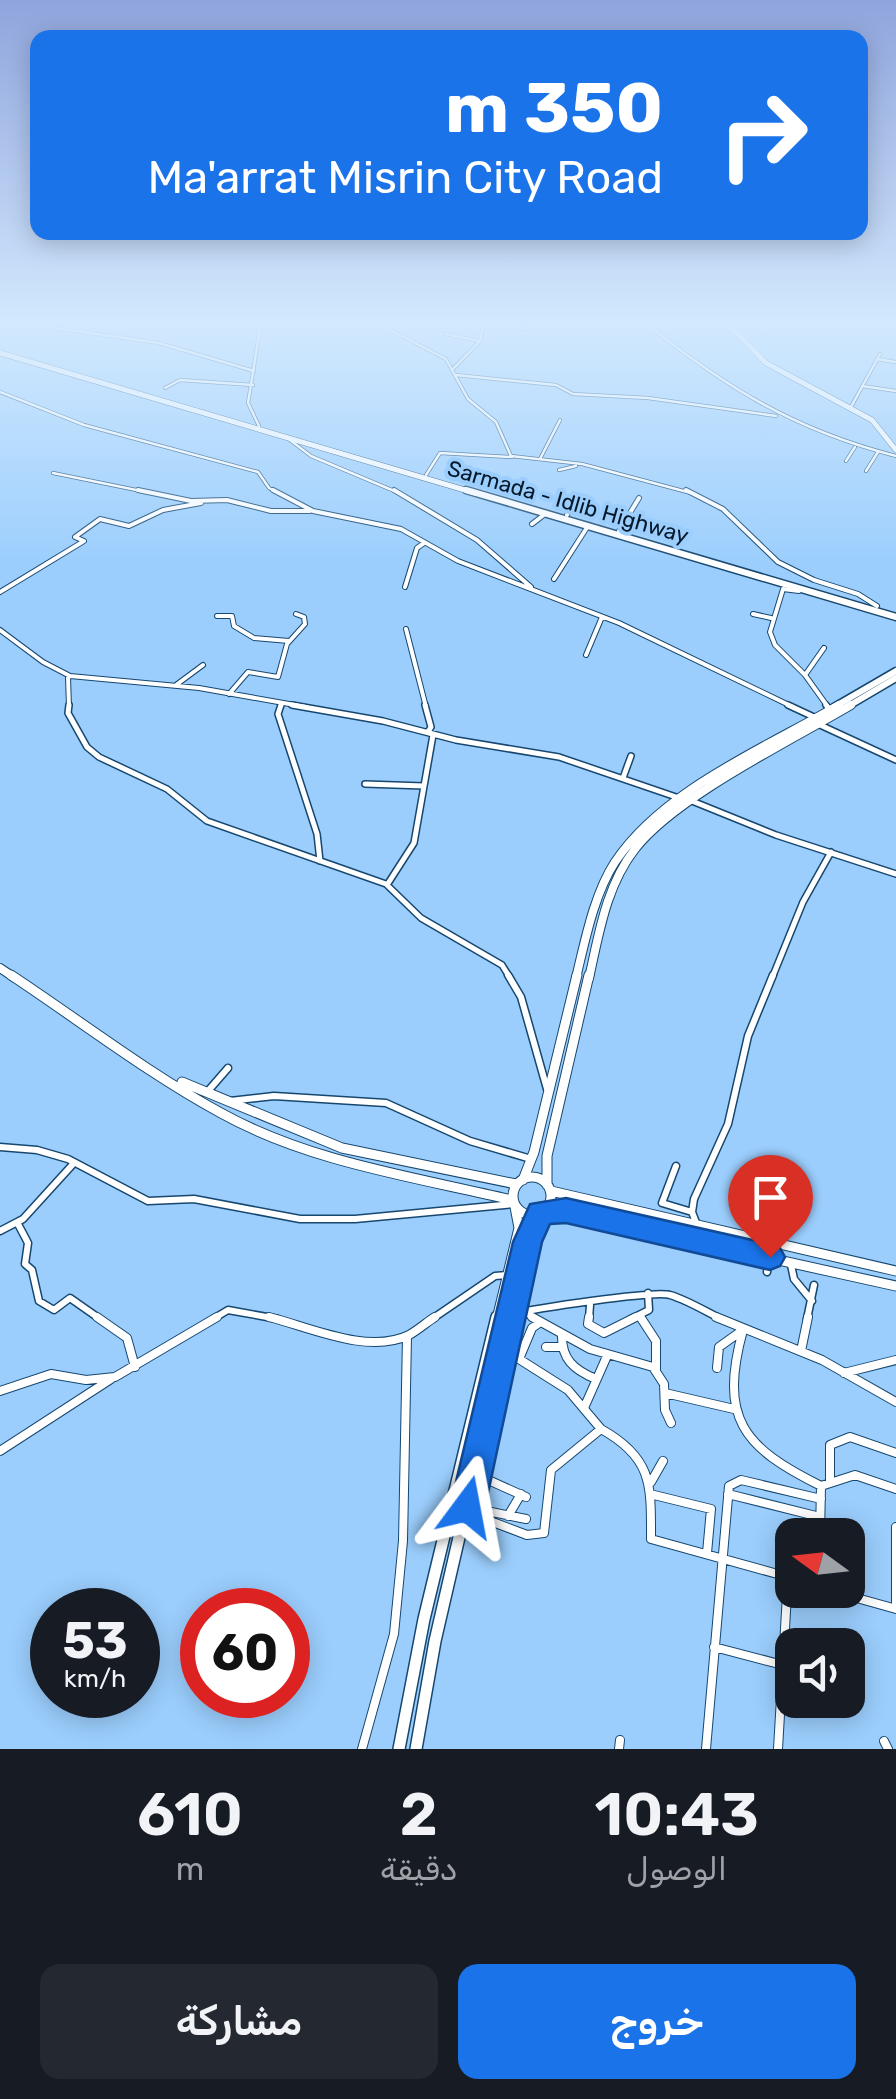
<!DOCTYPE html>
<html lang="ar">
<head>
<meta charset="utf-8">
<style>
  :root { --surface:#171b24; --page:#242831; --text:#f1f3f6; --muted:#9ea1a6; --accent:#1a73e8 }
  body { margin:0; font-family:Rubik,"Noto Sans Arabic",sans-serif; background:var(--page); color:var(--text); direction:rtl; height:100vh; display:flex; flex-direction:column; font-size:38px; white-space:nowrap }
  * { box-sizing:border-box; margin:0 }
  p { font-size:32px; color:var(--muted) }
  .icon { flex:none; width:55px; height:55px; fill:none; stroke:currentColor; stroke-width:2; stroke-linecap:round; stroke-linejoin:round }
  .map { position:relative; height:1749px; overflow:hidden; direction:ltr }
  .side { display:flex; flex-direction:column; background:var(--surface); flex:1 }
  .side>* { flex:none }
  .banner { position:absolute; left:30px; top:30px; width:838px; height:210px; border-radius:20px; box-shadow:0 5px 25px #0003; direction:rtl; background:#1a73e8; color:#fff; overflow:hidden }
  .needle { width:65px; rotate:285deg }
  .fabs { position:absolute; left:775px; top:1518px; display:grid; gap:20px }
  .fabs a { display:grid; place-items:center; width:90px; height:90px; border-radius:20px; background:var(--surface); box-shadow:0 5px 25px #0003; font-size:50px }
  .speed { position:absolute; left:30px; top:1588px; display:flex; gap:20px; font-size:50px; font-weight:700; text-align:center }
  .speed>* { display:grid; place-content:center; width:130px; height:130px; border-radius:50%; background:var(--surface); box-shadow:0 5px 25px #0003; line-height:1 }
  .speed small { font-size:25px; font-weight:400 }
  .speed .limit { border:15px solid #d22; background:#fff; color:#111 }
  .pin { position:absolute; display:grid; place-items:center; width:85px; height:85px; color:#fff; margin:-102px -42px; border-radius:50% 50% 50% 0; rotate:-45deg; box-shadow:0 0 10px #0007 }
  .pin .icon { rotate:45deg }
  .me { position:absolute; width:110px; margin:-55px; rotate:13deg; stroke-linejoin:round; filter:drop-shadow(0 0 8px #0008) }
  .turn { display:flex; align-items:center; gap:35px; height:210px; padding:0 40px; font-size:45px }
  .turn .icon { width:130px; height:130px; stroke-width:2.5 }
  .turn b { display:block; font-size:70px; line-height:85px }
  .eta { display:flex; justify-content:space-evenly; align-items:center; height:170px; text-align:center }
  .eta b { font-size:60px; font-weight:600; line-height:70px }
  .button { display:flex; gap:20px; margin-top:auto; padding:20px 40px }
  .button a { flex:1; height:115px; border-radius:20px; background:var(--accent); color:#fff; font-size:40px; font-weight:600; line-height:115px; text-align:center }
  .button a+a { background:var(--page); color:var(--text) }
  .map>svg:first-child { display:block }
</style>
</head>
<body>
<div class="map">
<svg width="896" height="1749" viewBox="0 0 896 1749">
  <rect width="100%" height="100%" fill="#9bcefd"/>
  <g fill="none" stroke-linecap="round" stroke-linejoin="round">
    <defs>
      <path id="minor-far4" d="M13,322L159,343L254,371
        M240,322L260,327
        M375,322L446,359L468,399L496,422L511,456L582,464L691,493
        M644,322C725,387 794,430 896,456
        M484,325L525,329
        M445,334L480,341
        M877,359L896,362
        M453,369L480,341L484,322
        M456,375L556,385L573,394L648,398L776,416
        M862,386L896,391
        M165,388L180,380L253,385
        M0,392L84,425L258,472L269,488L278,493
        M851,407L880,354
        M259,426L248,403L261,322
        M286,437L311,456L399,493
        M540,459L560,420
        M846,461L855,447
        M559,470L576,466
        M866,471L878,452
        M53,473L151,493
        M426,475L440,453L512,457"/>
      <path id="minor-far3" d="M138,490L191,501L227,500L271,511H310
        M273,490L313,511L401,529L458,561L619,623L793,707
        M394,490L477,540L531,587
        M686,490L723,509L778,562L814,580L858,594L877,606
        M567,515L573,501
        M532,524L545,514
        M619,531L639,498
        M554,579L588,526
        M405,587L417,548L424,543
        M799,591L783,589L770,632L775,645L805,675
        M0,592L84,541L75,537L100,519L129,526L163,510L201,503
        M753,614L771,618
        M217,616H232L234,626L254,638L289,641
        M406,629L426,707
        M0,630L43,662L70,676L199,688L306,707
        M824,648L805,675L828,707
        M586,655L602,617
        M68,677L69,707
        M176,685L203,665
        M229,694L248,672L278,677L287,644L305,624L304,617L296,614
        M280,707L282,703"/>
      <path id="minor-far2" d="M69,705L68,713L87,747L99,757L167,789L207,821L386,884L421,918L502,965L510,978
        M281,705L278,714L317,834L320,861
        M292,705L383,721L456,740L559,757L679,798
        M425,705L431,727L428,732
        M788,705L816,718
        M826,705L830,710
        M818,724L896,760
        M623,778L631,756
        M365,784L424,786
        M692,801L776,835L896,874
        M387,885L414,843L433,735
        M772,978L803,902L831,852"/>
      <path id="minor-far1" d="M508,975L521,997L547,1089
        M208,1091L228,1068
        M230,1101L274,1096L386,1103L470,1141L531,1159
        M0,1147L37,1150L68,1159L148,1201L194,1199L300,1219H355L514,1204
        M676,1166L662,1203L692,1212
        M18,1224L28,1243L25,1264L32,1270L39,1301L54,1310L70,1298L100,1319
        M697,1225L692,1212L694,1199L728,1124L748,1036L773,975
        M0,1231L23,1219L74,1163
        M791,1265L794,1279L812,1301
        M767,1272L769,1260
        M526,1313L536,1319
        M512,1314C533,1309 655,1290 670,1295C687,1300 705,1311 721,1319
        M213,1319L228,1310L278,1319
        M432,1319L495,1276L520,1274
        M589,1319L590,1305
        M631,1319L649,1310L648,1293
        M807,1319L814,1285"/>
      <path id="minor" d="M97,1317L127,1338L135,1367
        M269,1317C309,1327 368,1355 409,1335C418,1330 427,1322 435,1317
        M532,1317L590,1349L653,1367L664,1384L665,1410L671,1423
        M589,1317L588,1324L604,1333L636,1317
        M716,1317L822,1360L896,1402
        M641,1318L656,1341V1369
        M539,1323L532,1328L519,1359L568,1390L601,1429
        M743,1330C719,1418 742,1447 821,1486L855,1475L896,1489
        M562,1334C561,1359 574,1370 596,1379
        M546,1347H561
        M801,1351L808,1317
        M717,1368L719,1347L740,1332
        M844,1373L896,1360
        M0,1391L51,1374L86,1380L115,1377L217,1317
        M665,1393L734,1409
        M584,1408L607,1356
        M0,1451L111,1379
        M475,1474L526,1497
        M651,1482L663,1461
        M830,1482V1445L850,1437L896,1453
        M650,1494L711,1509L707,1553
        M728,1494L820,1517
        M467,1507L526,1519
        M466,1512L527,1535L544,1533L551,1470L601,1429C653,1458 651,1485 651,1539L792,1578
        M508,1516L521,1494
        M896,1527V1609
        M820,1535L821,1486
        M828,1590L896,1609
        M714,1647L783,1665
        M884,1741L888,1749
        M362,1749L394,1634L403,1541L407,1337
        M619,1749L620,1740
        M706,1749L729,1486L741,1480L821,1499
        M778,1749L788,1577"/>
      <path id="major-far4" d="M726,322L766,363L872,420L896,450"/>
      <path id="major-far3" d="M834,707L896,671
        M847,707L896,678"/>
      <path id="major-far2" d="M0,968L15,978
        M576,978C585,941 594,894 615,862C663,790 765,748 839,705
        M589,978C599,934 606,886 635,849C675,797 792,740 851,705"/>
      <path id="major-far1" d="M11,975C79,1020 149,1074 221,1113C309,1162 415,1177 512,1200
        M182,1082L342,1148L516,1184
        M513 1196a19 19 0 1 1 38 0a19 19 0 1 1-38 0Z
        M523,1180L534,1152L577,975
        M547,1185V1156L589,975
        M551,1191L896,1271
        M547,1209L896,1286
        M497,1319L519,1228L515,1207
        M510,1319L541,1213"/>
      <path id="major" d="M399,1749L424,1619L497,1317
        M416,1749L435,1641L510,1317"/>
      <path id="highway-far1" d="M0,353L475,493"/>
      <path id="highway" d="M466,490L896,617"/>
    </defs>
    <use href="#minor-far4" stroke="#16476f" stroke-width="4"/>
    <use href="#minor-far3" stroke="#16476f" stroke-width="6"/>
    <use href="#minor-far2" stroke="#16476f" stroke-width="8"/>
    <use href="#minor-far1" stroke="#16476f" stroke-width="9"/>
    <use href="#minor" stroke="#16476f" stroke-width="10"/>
    <use href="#major-far4" stroke="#16476f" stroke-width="6"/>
    <use href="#major-far3" stroke="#16476f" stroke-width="9"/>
    <use href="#major-far2" stroke="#16476f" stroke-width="10"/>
    <use href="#major-far1" stroke="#16476f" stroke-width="11"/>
    <use href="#major" stroke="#16476f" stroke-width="14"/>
    <use href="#highway-far1" stroke="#16476f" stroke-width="6"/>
    <use href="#highway" stroke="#16476f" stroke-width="9"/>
    <use href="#minor-far4" stroke="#fff" stroke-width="2.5"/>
    <use href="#minor-far3" stroke="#fff" stroke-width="4"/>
    <use href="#minor-far2" stroke="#fff" stroke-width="5"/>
    <use href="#minor-far1" stroke="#fff" stroke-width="6"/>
    <use href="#minor" stroke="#fff" stroke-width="8"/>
    <use href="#major-far4" stroke="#fff" stroke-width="5"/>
    <use href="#major-far3" stroke="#fff" stroke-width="6"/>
    <use href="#major-far2" stroke="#fff" stroke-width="8"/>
    <use href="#major-far1" stroke="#fff" stroke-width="9"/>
    <use href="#major" stroke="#fff" stroke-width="11"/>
    <use href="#highway-far1" stroke="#fff" stroke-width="5"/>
    <use href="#highway" stroke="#fff" stroke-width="6"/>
  </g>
  <linearGradient id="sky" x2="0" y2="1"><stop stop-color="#8fa4dc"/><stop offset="0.57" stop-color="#d2e9fe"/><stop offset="1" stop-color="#d2e9fe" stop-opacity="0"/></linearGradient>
  <rect width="896" height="567" fill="url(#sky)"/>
  <path fill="#1a73e8" stroke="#114b97" stroke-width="2.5" d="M566,1198L770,1244L780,1248L785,1257L780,1266L770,1270L566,1223L550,1224L542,1242L485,1507L480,1519L467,1524L455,1519L450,1507L513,1242L530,1204Z"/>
  <g text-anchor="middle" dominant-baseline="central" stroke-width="8" stroke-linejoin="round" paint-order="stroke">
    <g font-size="22" fill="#05192a" stroke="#9bcefd">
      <text transform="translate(568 502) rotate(16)">Sarmada - Idlib Highway</text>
    </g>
  </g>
</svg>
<div class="fabs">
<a><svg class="needle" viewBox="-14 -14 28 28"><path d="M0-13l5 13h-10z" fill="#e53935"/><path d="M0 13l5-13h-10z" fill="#9ea1a6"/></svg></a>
<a><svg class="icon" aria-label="sound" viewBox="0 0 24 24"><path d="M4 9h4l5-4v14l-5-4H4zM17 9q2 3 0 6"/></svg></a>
</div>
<div class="speed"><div>53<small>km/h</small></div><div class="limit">60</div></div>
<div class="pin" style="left:770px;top:1257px;background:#d93025"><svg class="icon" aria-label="arrive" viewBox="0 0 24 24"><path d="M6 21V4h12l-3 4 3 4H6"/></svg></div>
<svg class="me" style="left:467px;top:1507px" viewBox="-20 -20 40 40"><path d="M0-17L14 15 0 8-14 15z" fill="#1a73e8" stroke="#fff" stroke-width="4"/></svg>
<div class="banner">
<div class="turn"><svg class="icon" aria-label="right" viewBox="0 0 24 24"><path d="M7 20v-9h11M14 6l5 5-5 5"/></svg><div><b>350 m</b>Ma'arrat Misrin City Road</div></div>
</div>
</div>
<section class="side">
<div class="eta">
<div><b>10:43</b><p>الوصول</p></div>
<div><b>2</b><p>دقيقة</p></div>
<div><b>610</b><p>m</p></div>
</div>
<div class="button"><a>خروج</a><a>مشاركة</a></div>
</section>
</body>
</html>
